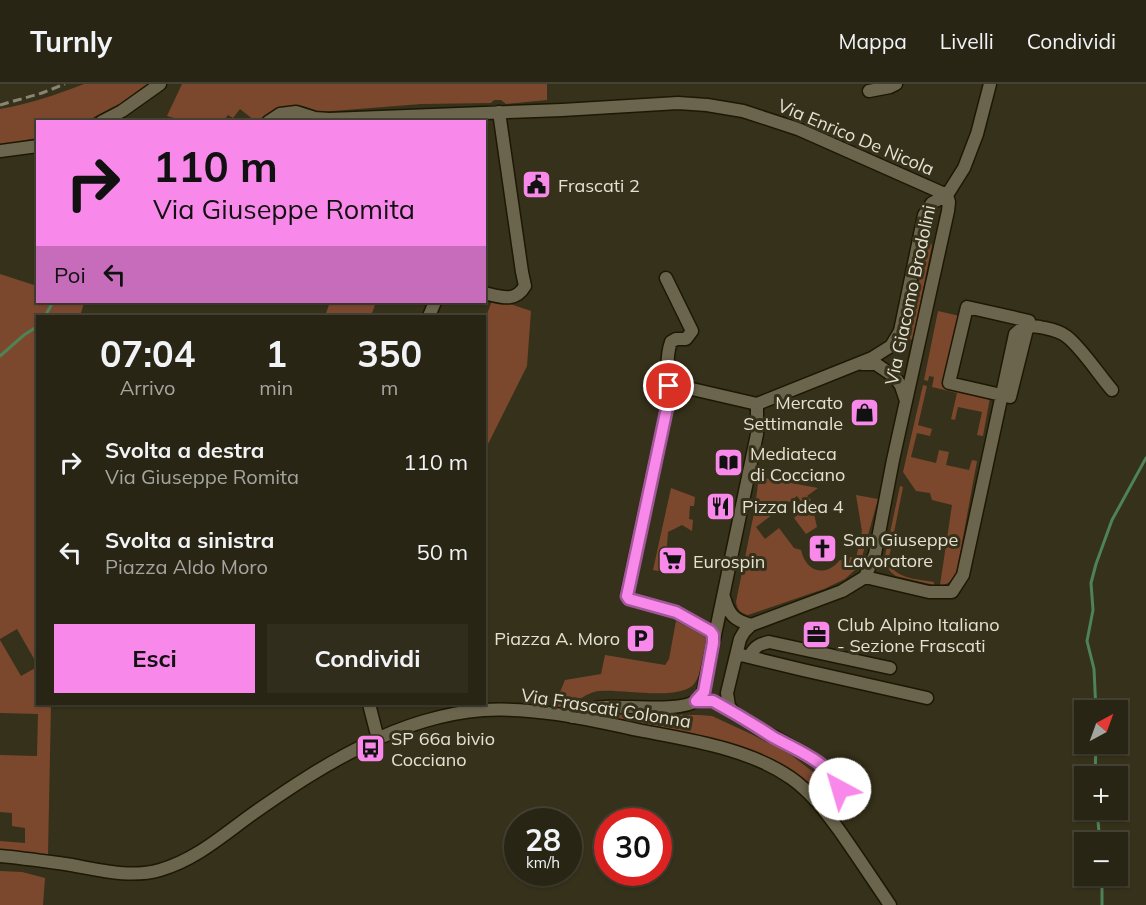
<!DOCTYPE html>
<html lang="it">
<head>
<meta charset="utf-8">
<style>
  :root { --surface:#282514; --page:#302d1d; --text:#f1f3f6; --muted:#a5a5a0; --line:#444234; --accent:#f888e9 }
  body { margin:0; font-family:Mulish,sans-serif; background:var(--page); color:var(--text); height:100vh; display:flex; flex-direction:column; font-size:22px; white-space:nowrap }
  * { box-sizing:border-box; margin:0 }
  p { font-size:20px; color:var(--muted) }
  .icon { flex:none; width:33px; height:33px; fill:none; stroke:currentColor; stroke-width:2; stroke-linecap:round; stroke-linejoin:round }
  .map { position:relative; flex:1; overflow:hidden }
  .sheet { position:absolute; left:36px; top:231px; width:450px; height:390px; display:flex; flex-direction:column; background:var(--surface); border-radius:0px; box-shadow:0 2px 4px #0004,0 0 0 2px var(--line) }
  .sheet>* { flex:none }
  .guide { position:absolute; left:36px; top:36px; width:450px; height:183px; border-radius:0px; box-shadow:0 2px 4px #0004,0 0 0 2px var(--line); background:#f888e9; color:#111; overflow:hidden }
  .needle { width:39px; rotate:41deg }
  .buttons { position:absolute; left:1074px; top:616px; display:grid; gap:12px }
  .buttons a { display:grid; place-items:center; width:54px; height:54px; border-radius:0px; background:var(--surface); box-shadow:0 2px 4px #0004,0 0 0 2px var(--line); font-size:30px }
  .speed { position:absolute; left:504px; top:724px; display:flex; gap:12px; font-size:30px; font-weight:700; text-align:center }
  .speed>* { display:grid; place-content:center; width:78px; height:78px; border-radius:50%; background:var(--surface); box-shadow:0 2px 4px #0004,0 0 0 2px var(--line); line-height:1 }
  .speed small { font-size:15px; font-weight:400 }
  .speed .limit { border:9px solid #d22; background:#fff; color:#111 }
  .pin { position:absolute; display:grid; place-items:center; width:51px; height:51px; color:#fff; margin:-26px; border:3px solid #fff; border-radius:50%; box-shadow:0 2px 6px #0007 }
  .me { position:absolute; width:66px; margin:-33px; rotate:321deg; stroke-linejoin:round; filter:drop-shadow(0 0 4px #0008) }
  .turn { display:flex; align-items:center; gap:21px; height:126px; padding:0 18px; font-size:27px }
  .turn .icon { width:78px; height:78px; stroke-width:2.5 }
  .turn b { display:block; font-size:42px; line-height:51px }
  .then { display:flex; align-items:center; height:57px; padding:0 18px; background:#0003; gap:12px; font-size:22px }
  .eta { display:flex; justify-content:space-evenly; align-items:center; height:102px; text-align:center }
  .eta b { font-size:36px; font-weight:700; line-height:42px }
  .primary-button { display:flex; gap:12px; margin-top:auto; padding:12px 18px }
  .primary-button a { flex:1; height:69px; border-radius:0px; background:var(--accent); color:#111; font-size:24px; font-weight:700; line-height:69px; text-align:center }
  .primary-button a+a { background:var(--page); color:var(--text) }
  ul { padding:0; list-style:none }
  li { display:flex; align-items:center; gap:18px; height:90px; padding:0 18px }
  li div { flex:1 }
  li b { display:block; font-size:22px }
  li em { font-style:normal }
  header { display:flex; align-items:center; gap:36px; box-sizing:border-box; height:84px; padding:0 30px; background:var(--surface); border-bottom:2px solid var(--line) }
  header strong { font-size:28px }
  nav { display:flex; gap:33px; margin-inline-start:auto; font-size:21px }
  .map>svg:first-child { display:block }
</style>
</head>
<body>
<header>
<strong>Turnly</strong>
<nav><a>Mappa</a><a>Livelli</a><a>Condividi</a></nav>
</header>
<div class="map">
<svg width="1146" height="821" viewBox="0 0 1146 821">
  <rect width="100%" height="100%" fill="#36311a"/>
  <path fill="#7b482e" d="M84,0H151L121,20L86,37L38,38L37,54L0,61V25C29,20 56,11 84,0Z
    M182,0H547V16L506,20L501,16H494L491,19L421,20L320,28L303,22L294,21L277,25L270,29L261,38L254,37V36L240,25L233,34L228,31L223,37H185L167,32Z
    M929,158L932,161L913,255L910,256L908,253L927,159Z
    M0,190L37,202L38,218H80L84,219L80,232H38L37,580L17,545L0,555Z
    M493,214L531,227L527,282L485,366L484,238Z
    M330,218H376L371,232H325Z
    M938,227L964,233L950,299L991,308L983,352L977,351L982,328L958,323L955,336L951,335L957,309L932,303L934,293L929,292L928,297L924,296Z
    M923,301L927,302L918,341L932,345L930,352L917,349L911,373L936,379L939,366L949,368L946,381L969,386L972,376L977,377L957,486C955,494 950,501 940,501L952,421L932,416L930,409L916,407L903,388Z
    M759,393L818,404L807,412L811,416L806,420L814,430L817,443L806,450L794,434L806,424L797,412L756,443L765,455L779,444L794,464L801,466C806,488 825,494 840,476L849,478L850,473L856,474L862,447L856,411L878,415L862,473L856,485L845,495L824,505L748,531C740,529 737,525 736,518L754,429Z
    M900,402L903,403L889,474C890,495 918,495 934,498V501L896,492C888,487 885,481 885,472Z
    M671,404L695,413L694,422H690L689,435L693,436L692,447L682,441L668,448L665,488L653,486Z
    M676,537L702,550L706,554C706,566 701,595 692,602C674,616 622,605 600,607C583,608 571,626 553,625L565,596L601,590L605,571L665,581L669,575Z
    M0,556L21,592L37,583L38,620H51L48,771L0,765V757L25,759V744L12,742V729L0,728V671L37,672L38,630L0,629Z
    M595,630L699,631L712,632L751,650L791,671L826,698L827,705L822,709L776,681L594,631Z
    M0,787L22,788L45,794L43,821H0Z"/>
  <g fill="none" stroke-linecap="round" stroke-linejoin="round">
    <path stroke="#4d8356" stroke-width="3" d="M45,232L53,218
      M0,272L24,251L38,242
      M1096,627L1094,585L1087,557L1093,526L1091,499L1096,480L1112,436L1146,374
      M1095,693L1096,660
      M1097,726L1100,759
      M1102,792V821"/>
    <defs>
      <path id="minor" d="M869,7L890,3L896,0
        M101,38L122,27L160,0
        M268,38L280,30L296,28L315,34L329,35L562,26L678,19L707,21L743,27L798,45L947,111
        M0,67L38,62
        M947,111L964,84L977,50L990,0
        M666,194L692,247L686,255H676L671,258C666,272 667,287 669,302
        M484,209C501,213 515,219 525,202L522,188L499,28
        M967,223L1029,237L1010,313L949,299Z
        M429,232L435,218
        M862,280H876L895,293L901,302L906,317
        M757,320L872,274L891,262L900,247L924,131L932,119L947,111
        M865,493L875,470L893,376L948,127L949,118L947,111
        M724,513C729,531 734,536 751,541
        M713,559V551L710,547L676,528L629,515L627,510L667,324L669,302L692,305L757,320
        M737,570L803,586L927,614
        M749,573C754,563 759,560 769,558L890,584
        M696,617H713L734,629
        M369,620L378,655
        M572,633C583,627 592,623 604,623C626,621 680,629 698,616C701,614 702,612 703,608L757,350V320
        M830,734C836,725 842,715 839,704C834,682 793,664 775,653C761,646 748,637 735,630L729,622L727,609L740,555L744,548L751,541L842,507L865,493L929,508H952L963,491L1015,250C1023,242 1029,241 1040,243C1049,245 1058,246 1066,252C1081,263 1099,291 1112,306
        M0,772C22,774 43,777 65,780C96,785 129,795 160,786C195,776 222,752 251,731C288,705 325,680 367,660C402,642 444,629 483,626C535,623 587,635 638,646C689,656 748,664 791,694C811,708 825,727 839,746C856,770 873,796 890,821"/>
    </defs>
    <use href="#minor" stroke="#1d1803" stroke-width="15"/>
    <use href="#minor" stroke="#6b654d" stroke-width="12"/>
    <path stroke="#898572" stroke-width="3" stroke-dasharray="9 4.5" stroke-linecap="butt" d="M0,21L42,9L65,0"/>
  </g>
  <g fill="none" stroke-linecap="round" stroke-linejoin="round">
    <defs>
      <path id="route" d="M669,302L667,324L627,512L629,515L676,528L710,547L713,551V559L704,608L696,617H713L720,621C738,631 756,642 773,653C796,666 830,678 840,705"/>
    </defs>
    <use href="#route" stroke="#a15897" stroke-width="15"/>
    <use href="#route" stroke="#f888e9" stroke-width="10"/>
  </g>
  <defs>
    <symbol id="civic-square" viewBox="-11 -11 22 22"><rect x="-9" y="-9" width="18" height="18" rx="4" fill="#f888e9" stroke="#36311a"/><path d="M-.6-6.5H3V-4.5H.6V-3L4-1V1h2V6H-6V1h2V-1L-.6-3ZM-1.2 2.5V6h2.4V2.5Z" fill="#111"/></symbol>
    <symbol id="shop-square" viewBox="-11 -11 22 22"><rect x="-9" y="-9" width="18" height="18" rx="4" fill="#f888e9" stroke="#36311a"/><path d="M-5-2.5h2.3a2.7 3.5 0 0 1 5.4 0H5L5.5 6h-11ZM-1.5-2.5h3a1.5 2.3 0 0 0-3 0Z" fill="#111"/></symbol>
    <symbol id="library-square" viewBox="-11 -11 22 22"><rect x="-9" y="-9" width="18" height="18" rx="4" fill="#f888e9" stroke="#36311a"/><path d="M-6-4Q-3-5.5-.7-3.5V5Q-3 3-6 4ZM6-4Q3-5.5 .7-3.5V5Q3 3 6 4Z" fill="#111"/></symbol>
    <symbol id="restaurant-square" viewBox="-11 -11 22 22"><rect x="-9" y="-9" width="18" height="18" rx="4" fill="#f888e9" stroke="#36311a"/><path d="M-5-6h1v4h1v-4h1v4h1v-4h1v5L-1.5 .5V6h-2V.5L-5-1ZM5-6V6H3V1.5H1.5Q1.5-4 5-6Z" fill="#111"/></symbol>
    <symbol id="church-square" viewBox="-11 -11 22 22"><rect x="-9" y="-9" width="18" height="18" rx="4" fill="#f888e9" stroke="#36311a"/><path d="M-1.2-6h2.4v3.5h3.3v2.4h-3.3V6h-2.4V-.1h-3.3v-2.4h3.3Z" fill="#111"/></symbol>
    <symbol id="supermarket-square" viewBox="-11 -11 22 22"><rect x="-9" y="-9" width="18" height="18" rx="4" fill="#f888e9" stroke="#36311a"/><path d="M-6-5.5h2.5l.6 2H6L4.5 2H-2.5L-4.4-4H-6ZM-1.5 3.2a1.3 1.3 0 1 0 .1 0ZM3 3.2a1.3 1.3 0 1 0 .1 0Z" fill="#111"/></symbol>
    <symbol id="office-square" viewBox="-11 -11 22 22"><rect x="-9" y="-9" width="18" height="18" rx="4" fill="#f888e9" stroke="#36311a"/><path d="M-6-3h4V-5.5h4V-3h4V5H-6ZM-1-4.5V-3h2v-1.5ZM-6 0V1H6V0Z" fill="#111"/></symbol>
    <symbol id="parking-square" viewBox="-11 -11 22 22"><rect x="-9" y="-9" width="18" height="18" rx="4" fill="#f888e9" stroke="#36311a"/><path d="M-3.5-5.5H1a3.5 3.5 0 0 1 0 7H-1V5.5H-3.5ZM-1-3.4V-.6H.8a1.4 1.4 0 0 0 0-2.8Z" fill="#111"/></symbol>
    <symbol id="bus-square" viewBox="-11 -11 22 22"><rect x="-9" y="-9" width="18" height="18" rx="4" fill="#f888e9" stroke="#36311a"/><path d="M-5-6H5V4H4V6H2V4H-2V6H-4V4H-5ZM-3.5-4V0h7V-4ZM-3.5 1.2v1.5H-2V1.2ZM2 1.2v1.5H3.5V1.2Z" fill="#111"/></symbol>
  </defs>
  <g fill-rule="evenodd">
    <use href="#civic-square" x="520" y="84" width="33" height="33"/>
    <use href="#shop-square" x="848" y="312" width="33" height="33"/>
    <use href="#library-square" x="712" y="362" width="33" height="33"/>
    <use href="#restaurant-square" x="704" y="406" width="33" height="33"/>
    <use href="#church-square" x="806" y="448" width="33" height="33"/>
    <use href="#supermarket-square" x="656" y="460" width="33" height="33"/>
    <use href="#office-square" x="800" y="534" width="33" height="33"/>
    <use href="#parking-square" x="624" y="538" width="33" height="33"/>
    <use href="#bus-square" x="354" y="648" width="33" height="33"/>
  </g>
  <g text-anchor="middle" dominant-baseline="central" stroke-width="6" stroke-linejoin="round" paint-order="stroke">
    <g font-size="18" fill="#e4e1d3" stroke="#36311a">
      <text transform="translate(856 53) rotate(23)">Via Enrico De Nicola</text>
      <text transform="translate(910 211) rotate(-78)">Via Giacomo Brodolini</text>
      <text transform="translate(606 624) rotate(9)">Via Frascati Colonna</text>
    </g>
    <g font-size="18" fill="#e4e1d3" stroke="#36311a" text-anchor="start">
      <text x="558" y="101">Frascati 2</text>
      <text x="843" y="318" text-anchor="end">Mercato<tspan x="843" dy="21">Settimanale</tspan></text>
      <text x="750" y="369">Mediateca<tspan x="750" dy="21">di Cocciano</tspan></text>
      <text x="742" y="422">Pizza Idea 4</text>
      <text x="843" y="455">San Giuseppe<tspan x="843" dy="21">Lavoratore</tspan></text>
      <text x="693" y="477">Eurospin</text>
      <text x="837" y="540">Club Alpino Italiano<tspan x="837" dy="21">- Sezione Frascati</tspan></text>
      <text x="620" y="554" text-anchor="end">Piazza A. Moro</text>
      <text x="391" y="654">SP 66a bivio<tspan x="391" dy="21">Cocciano</tspan></text>
    </g>
  </g>
</svg>
<div class="buttons">
<a><svg class="needle" viewBox="-14 -14 28 28"><path d="M0-13l5 13h-10z" fill="#e53935"/><path d="M0 13l5-13h-10z" fill="#a5a5a0"/></svg></a>
<a>+</a>
<a>−</a>
</div>
<div class="speed"><div>28<small>km/h</small></div><div class="limit">30</div></div>
<div class="pin" style="left:669px;top:302px;background:#d93025"><svg class="icon" aria-label="arrive" viewBox="0 0 24 24"><path d="M6 21V4h12l-3 4 3 4H6"/></svg></div>
<svg class="me" style="left:840px;top:705px" viewBox="-20 -20 40 40"><circle r="19" fill="#fff"/><path d="M0-13L10 11 0 6-10 11z" fill="#f888e9"/></svg>
<div class="guide">
<div class="turn"><svg class="icon" aria-label="right" viewBox="0 0 24 24"><path d="M7 20v-9h11M14 6l5 5-5 5"/></svg><div><b>110 m</b>Via Giuseppe Romita</div></div>
<div class="then">Poi<svg class="icon" aria-label="left" viewBox="0 0 24 24"><path d="M17 20v-9H6M10 6l-5 5 5 5"/></svg></div>
</div>
<section class="sheet">
<div class="eta">
<div><b>07:04</b><p>Arrivo</p></div>
<div><b>1</b><p>min</p></div>
<div><b>350</b><p>m</p></div>
</div>
<ul>
<li><svg class="icon" aria-label="right" viewBox="0 0 24 24"><path d="M7 20v-9h11M14 6l5 5-5 5"/></svg><div><b>Svolta a destra</b><p>Via Giuseppe Romita</p></div><em>110 m</em></li>
<li><svg class="icon" aria-label="left" viewBox="0 0 24 24"><path d="M17 20v-9H6M10 6l-5 5 5 5"/></svg><div><b>Svolta a sinistra</b><p>Piazza Aldo Moro</p></div><em>50 m</em></li>
</ul>
<div class="primary-button"><a>Esci</a><a>Condividi</a></div>
</section>
</div>
</body>
</html>
